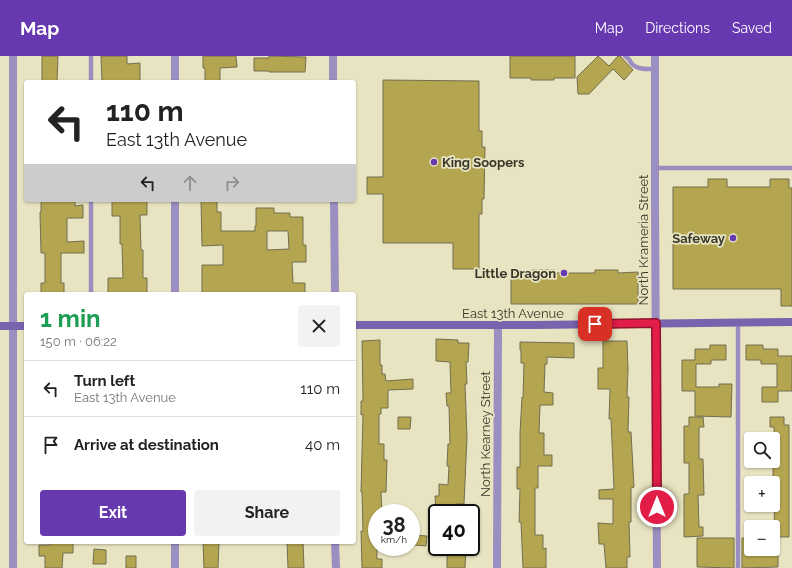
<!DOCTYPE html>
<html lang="en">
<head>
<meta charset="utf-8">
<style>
  :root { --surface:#fff; --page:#f2f2f2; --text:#222; --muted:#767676; --line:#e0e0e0; --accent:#6739b1 }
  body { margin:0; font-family:Raleway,sans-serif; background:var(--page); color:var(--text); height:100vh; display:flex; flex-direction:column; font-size:15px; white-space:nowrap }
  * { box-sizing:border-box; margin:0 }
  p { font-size:13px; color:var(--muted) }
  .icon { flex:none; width:22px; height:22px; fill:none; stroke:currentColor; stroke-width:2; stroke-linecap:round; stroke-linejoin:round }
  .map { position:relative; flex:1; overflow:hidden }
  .drawer { position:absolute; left:24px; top:236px; width:332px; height:252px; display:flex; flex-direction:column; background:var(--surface); border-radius:4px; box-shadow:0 1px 3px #0004 }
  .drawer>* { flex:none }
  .hud { position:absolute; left:24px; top:24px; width:332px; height:122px; border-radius:4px; box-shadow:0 1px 3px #0004; background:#fff; color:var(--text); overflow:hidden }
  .buttons { position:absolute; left:744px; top:376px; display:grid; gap:8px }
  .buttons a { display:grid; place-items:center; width:36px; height:36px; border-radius:4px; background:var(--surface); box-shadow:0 1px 3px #0004; font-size:20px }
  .speed { position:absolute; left:368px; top:448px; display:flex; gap:8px; font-size:20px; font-weight:700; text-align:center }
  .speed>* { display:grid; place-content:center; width:52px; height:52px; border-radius:50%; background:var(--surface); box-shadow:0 1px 3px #0004; line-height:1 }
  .speed small { font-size:10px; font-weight:400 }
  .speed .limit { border:2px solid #111; border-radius:6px; background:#fff; color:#111 }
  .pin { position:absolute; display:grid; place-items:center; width:34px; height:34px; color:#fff; margin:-17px; border-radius:8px; box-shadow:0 2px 6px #0006 }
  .me { position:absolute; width:44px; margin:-22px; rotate:0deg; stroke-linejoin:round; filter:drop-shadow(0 0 3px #0008) }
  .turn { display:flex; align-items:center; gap:14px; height:84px; padding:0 16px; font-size:18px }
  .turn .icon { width:52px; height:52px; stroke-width:2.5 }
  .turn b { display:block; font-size:28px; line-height:34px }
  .lanes { display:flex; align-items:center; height:38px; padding:0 16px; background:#0003; justify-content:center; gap:20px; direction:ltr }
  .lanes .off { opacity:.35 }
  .round { display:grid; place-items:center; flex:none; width:42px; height:42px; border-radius:4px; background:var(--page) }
  .head { display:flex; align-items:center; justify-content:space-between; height:68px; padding:0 16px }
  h1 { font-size:24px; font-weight:700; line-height:30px; color:#1e9e55 }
  .cta { display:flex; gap:8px; margin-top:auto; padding:8px 16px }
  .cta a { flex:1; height:46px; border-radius:4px; background:var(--accent); color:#fff; font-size:16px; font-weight:700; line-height:46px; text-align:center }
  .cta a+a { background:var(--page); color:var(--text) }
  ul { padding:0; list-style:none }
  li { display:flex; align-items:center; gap:12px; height:56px; padding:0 16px; border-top:1px solid var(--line) }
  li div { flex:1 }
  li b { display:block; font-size:15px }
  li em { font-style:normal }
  header { display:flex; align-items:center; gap:24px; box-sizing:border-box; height:56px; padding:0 20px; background:var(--accent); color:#fff }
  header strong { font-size:19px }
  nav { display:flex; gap:22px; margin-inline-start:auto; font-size:14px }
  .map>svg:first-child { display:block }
</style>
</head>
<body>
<header>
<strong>Map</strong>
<nav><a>Map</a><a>Directions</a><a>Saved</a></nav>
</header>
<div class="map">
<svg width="792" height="512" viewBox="0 0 792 512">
  <rect width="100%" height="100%" fill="#e8e3c0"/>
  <path fill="#b4a550" stroke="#736e4f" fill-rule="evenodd" d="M42,0H58L57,26H42Z
    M101,0H127V8L140,7V26H102Z
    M203,0H236L237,11L220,12V26H205V12H203Z
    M269,0L306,1L305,16H269V15H254V2H269Z
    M510,0H575V22H554V24H531V22H510Z
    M598,0L609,10L618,0H620L633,14L624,24L613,13L589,38H578L577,21Z
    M383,24L479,25V75H482V91H485L484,143H482V158H479V213H453V187H383V138H367V121H383Z
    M708,123H727V131H770V123H789V132H792V250H781V233H673V131H708Z
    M41,144H75V150L83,149V162H67V186L84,185V197H61V227H64V238H41V227H45V197H41L40,156H41Z
    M112,144H147V159H140L141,194H143V222H147V238H108V222H123L122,188H120V160H112Z
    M201,144H217V156H221V175H255V170H256V152H274V157H290V161H303V189H306V206H292L293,227H305V238H202V209H223V189L202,190ZM267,175H288L289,193L267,194Z
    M532,214H555V217H595V214H618V217L638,216V248H511V217H532Z
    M436,283L458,284V287H469L468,306H466L467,328H465L467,381L464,448H456V457H436L435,440H439V428L448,429L449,410H447L448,388H450L449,350H447L446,337H451L450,306L436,305Z
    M380,284V309H382V318H385L386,325L413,323V333L388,334V352H381V358H379V388H384V404H387L386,436H381L382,457H377V503H382V512H362L361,475H363L362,436H361L363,358L361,359V345H363L362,285Z
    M603,285H627L628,313L627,341H629L628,376H631L634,431L631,432V466H629L630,501H627V512H606L604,488H599L598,467L613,468V443H599V434L614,433L611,363H609L610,333H598V312H603Z
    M520,286L574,287V302L547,301V308H545L544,336L553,337V349H540L539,377H544V399H552V410H538V432H535V479H543V493L546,492V512H523L521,466H519L520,433H517V411H520V377L522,341L523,342L524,307H521V294H520Z
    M710,289H726V304H711V308H696V331H719V328H732L731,361L695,360V335H682V304H695V293H710Z
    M746,289H763V293H778V300H792V335H778V346H762V331H777V308H761V304H746Z
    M398,361H411L410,373H398Z
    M689,361H703L704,371H699V403H703L704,439H698L699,471H703V480L684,481V438H689V407H684V370H689Z
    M770,361H784V369H789V481H773V471H774L775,439H773V403H775L774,371H770Z
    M414,479L427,480L426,490L414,489Z
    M697,482H734V512L697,511Z
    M742,482H751V493H754V496L778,497V511L742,512Z
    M50,486H73V497H63L62,512H45V500H39V489H50Z
    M203,486H219L218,512H204Z
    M287,486H303L304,512H288Z
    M447,492L466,493L465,512H447Z
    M94,493L106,494V508H93Z
    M126,500H136V512H126Z"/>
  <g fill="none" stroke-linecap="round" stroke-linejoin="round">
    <path stroke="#9b8ec0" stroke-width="4.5" d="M91,0V26
      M625,0C629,2 630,5 632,8C638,14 647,13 655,13
      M655,112H792
      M91,144V238
      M738,267V512"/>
    <path stroke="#9b8ec0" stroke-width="8" d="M13,0V512
      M175,0V26
      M333,0V26
      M175,144V238
      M334,144L335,238
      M175,486V512
      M335,486L336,512
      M497,512L498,269"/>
    <path stroke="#9b8ec0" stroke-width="8" d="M655,0V146L657,512"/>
    <path stroke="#7a63ae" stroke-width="8" d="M354,269H533L792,266
      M0,270H26"/>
  </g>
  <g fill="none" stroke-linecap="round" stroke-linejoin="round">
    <defs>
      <path id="route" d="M595,268L656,267L657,451"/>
    </defs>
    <use href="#route" stroke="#92132f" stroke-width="10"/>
    <use href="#route" stroke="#e11d48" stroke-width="7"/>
  </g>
  <g fill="#6739b1" stroke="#e8e3c0" stroke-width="1.5">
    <circle cx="434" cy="106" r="4"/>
    <circle cx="733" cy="182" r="4"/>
    <circle cx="564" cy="217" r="4"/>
  </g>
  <g text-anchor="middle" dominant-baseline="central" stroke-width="3.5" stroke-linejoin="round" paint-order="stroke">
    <g font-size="13" font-weight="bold" fill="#383629" stroke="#e8e3c0" text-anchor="end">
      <text x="442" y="106" text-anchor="start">King Soopers</text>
      <text x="725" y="182">Safeway</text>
      <text x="556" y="217">Little Dragon</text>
    </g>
    <g font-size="13" fill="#383629" stroke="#e8e3c0">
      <text transform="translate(643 184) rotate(-90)">North Krameria Street</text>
      <text x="513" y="257">East 13th Avenue</text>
      <text transform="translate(485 378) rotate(-90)">North Kearney Street</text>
    </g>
  </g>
</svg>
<div class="buttons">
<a><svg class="icon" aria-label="search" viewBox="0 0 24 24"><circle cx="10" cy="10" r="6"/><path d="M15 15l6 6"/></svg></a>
<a>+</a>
<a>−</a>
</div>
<div class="speed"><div>38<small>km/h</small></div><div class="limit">40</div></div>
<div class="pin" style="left:595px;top:268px;background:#d93025"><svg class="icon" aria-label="arrive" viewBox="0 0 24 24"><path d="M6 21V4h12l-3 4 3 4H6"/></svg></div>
<svg class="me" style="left:657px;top:451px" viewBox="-20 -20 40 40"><circle r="17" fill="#e11d48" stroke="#fff" stroke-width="3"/><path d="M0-11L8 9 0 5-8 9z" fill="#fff"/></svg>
<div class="hud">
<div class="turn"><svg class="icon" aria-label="left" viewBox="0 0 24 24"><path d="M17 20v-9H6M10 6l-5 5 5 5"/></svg><div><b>110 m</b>East 13th Avenue</div></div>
<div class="lanes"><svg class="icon" aria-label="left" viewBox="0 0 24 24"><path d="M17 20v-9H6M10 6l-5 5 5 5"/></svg><svg class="icon off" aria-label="ahead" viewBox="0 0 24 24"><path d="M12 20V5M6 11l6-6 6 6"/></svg><svg class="icon off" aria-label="right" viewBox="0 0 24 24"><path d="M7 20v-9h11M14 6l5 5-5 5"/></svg></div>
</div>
<section class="drawer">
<div class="head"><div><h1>1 min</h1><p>150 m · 06:22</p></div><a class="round"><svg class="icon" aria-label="close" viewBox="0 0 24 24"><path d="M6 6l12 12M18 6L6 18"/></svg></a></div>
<ul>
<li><svg class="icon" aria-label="left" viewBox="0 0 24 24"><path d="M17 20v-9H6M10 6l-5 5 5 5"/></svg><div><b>Turn left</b><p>East 13th Avenue</p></div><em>110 m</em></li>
<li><svg class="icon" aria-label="arrive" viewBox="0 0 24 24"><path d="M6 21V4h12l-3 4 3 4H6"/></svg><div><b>Arrive at destination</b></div><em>40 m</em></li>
</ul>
<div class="cta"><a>Exit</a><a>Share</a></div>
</section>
</div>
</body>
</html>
